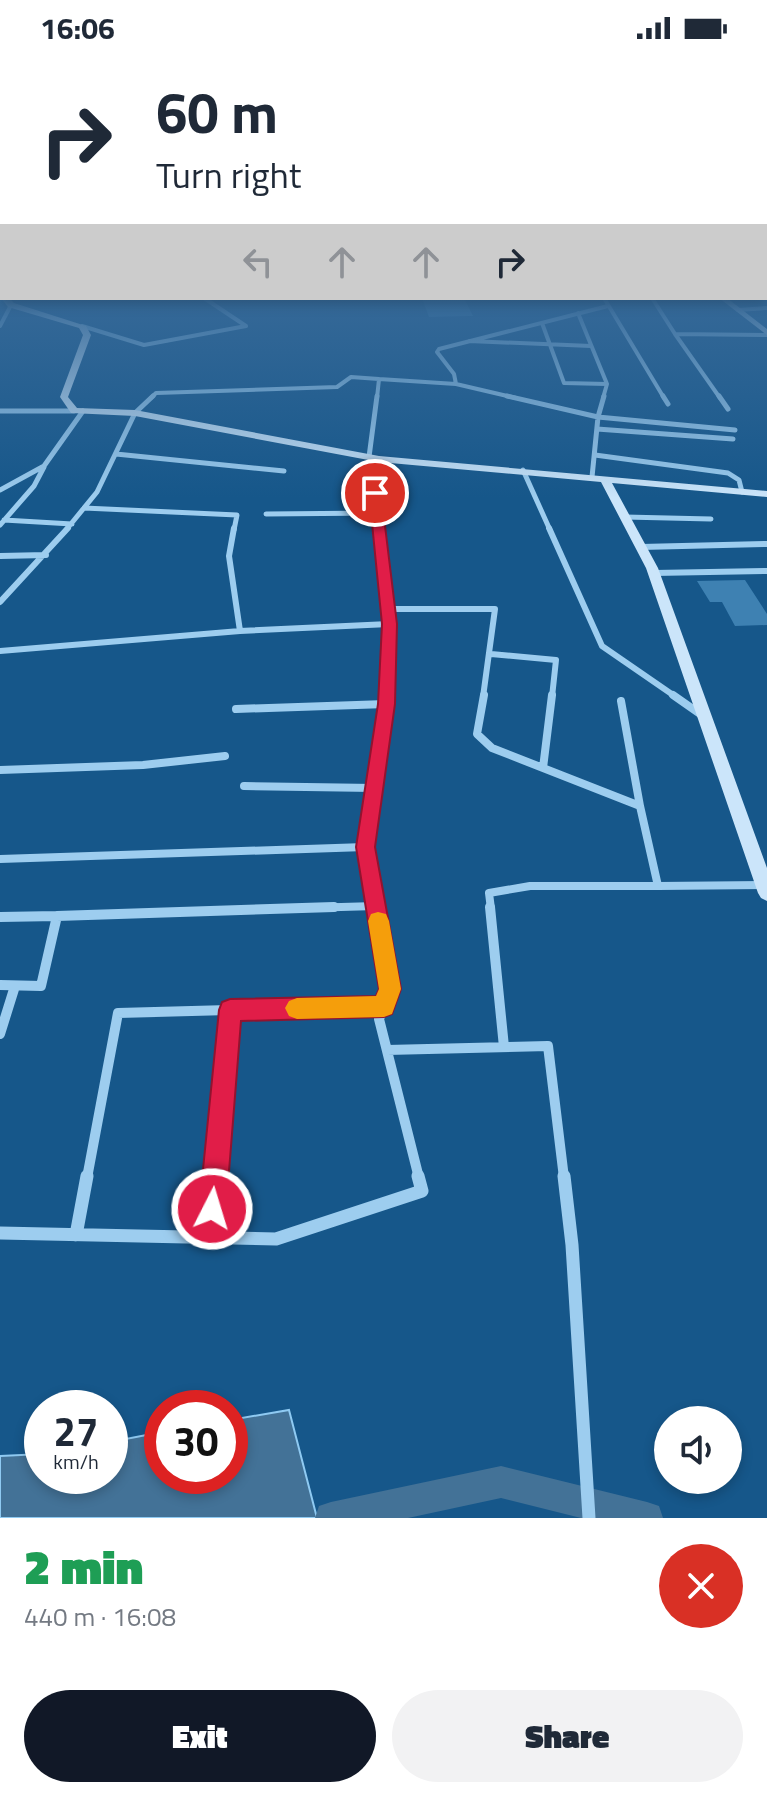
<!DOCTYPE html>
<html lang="en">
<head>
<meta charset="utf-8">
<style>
  :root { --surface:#fff; --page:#f2f2f3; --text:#1f2937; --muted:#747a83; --accent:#111827 }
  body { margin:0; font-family:"Titillium Web",sans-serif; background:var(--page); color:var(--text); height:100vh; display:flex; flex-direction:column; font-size:30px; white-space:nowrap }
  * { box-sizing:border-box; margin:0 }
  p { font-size:26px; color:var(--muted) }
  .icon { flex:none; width:44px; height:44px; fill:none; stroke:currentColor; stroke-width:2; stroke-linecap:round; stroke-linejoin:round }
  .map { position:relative; height:1462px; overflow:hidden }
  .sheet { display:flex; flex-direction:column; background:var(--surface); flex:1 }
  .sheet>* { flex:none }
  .top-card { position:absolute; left:0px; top:0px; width:768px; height:244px; box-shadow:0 4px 12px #0003; background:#fff; color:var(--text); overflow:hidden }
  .controls { position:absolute; left:654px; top:1350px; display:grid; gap:16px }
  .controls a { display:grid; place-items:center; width:88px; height:88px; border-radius:50%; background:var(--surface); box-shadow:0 4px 12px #0003; font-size:40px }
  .speed { position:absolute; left:24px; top:1334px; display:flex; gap:16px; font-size:40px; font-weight:700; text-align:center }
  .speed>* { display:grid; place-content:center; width:104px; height:104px; border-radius:50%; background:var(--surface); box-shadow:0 4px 12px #0003; line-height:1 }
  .speed small { font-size:20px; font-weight:400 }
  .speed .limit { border:12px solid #d22; background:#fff; color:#111 }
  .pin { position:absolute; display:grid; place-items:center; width:68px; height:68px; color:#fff; margin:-34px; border:4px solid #fff; border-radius:50%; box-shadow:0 2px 8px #0007 }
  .me { position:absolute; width:88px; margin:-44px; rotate:5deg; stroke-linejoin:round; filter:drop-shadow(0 0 6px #0008) }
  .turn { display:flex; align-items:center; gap:28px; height:168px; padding:0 24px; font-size:36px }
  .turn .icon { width:104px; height:104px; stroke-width:2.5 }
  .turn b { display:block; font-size:56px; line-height:68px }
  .lanes { display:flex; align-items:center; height:76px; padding:0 24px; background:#0003; justify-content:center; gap:40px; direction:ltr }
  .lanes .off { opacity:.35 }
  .round { display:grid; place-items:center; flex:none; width:84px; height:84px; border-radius:42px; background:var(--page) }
  .summary { display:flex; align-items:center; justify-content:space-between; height:136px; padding:0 24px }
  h1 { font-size:48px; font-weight:800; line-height:60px; color:#1e9e55 }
  .primary-button { display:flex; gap:16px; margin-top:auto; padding:16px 24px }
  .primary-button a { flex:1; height:92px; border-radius:48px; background:var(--accent); color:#fff; font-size:32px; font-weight:800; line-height:92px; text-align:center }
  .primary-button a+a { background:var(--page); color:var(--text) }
  .status { display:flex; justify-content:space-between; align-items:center; height:56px; padding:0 40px; background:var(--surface); direction:ltr }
  .status svg { height:22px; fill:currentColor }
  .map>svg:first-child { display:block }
</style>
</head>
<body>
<div class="status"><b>16:06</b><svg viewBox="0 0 49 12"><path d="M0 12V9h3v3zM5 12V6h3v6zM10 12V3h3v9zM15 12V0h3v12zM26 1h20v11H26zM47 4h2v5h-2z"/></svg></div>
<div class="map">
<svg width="767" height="1462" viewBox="0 0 767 1462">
  <rect width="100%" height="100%" fill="#16578a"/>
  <path fill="#437297" stroke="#8fcaf2" stroke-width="2" d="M289,1354L317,1462H0V1400L42,1398V1420H110V1386L162,1376V1420H230V1364Z"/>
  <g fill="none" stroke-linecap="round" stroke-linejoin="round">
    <path fill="#437297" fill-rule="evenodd" d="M501,1410L647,1446L659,1450L663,1462H581L501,1442L408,1462H315L319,1450L331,1446Z"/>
  </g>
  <path fill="#3e81b2" d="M422,242H464L473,260L429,261Z
    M745,524L767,558V569L735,570L722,546H710L697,525Z"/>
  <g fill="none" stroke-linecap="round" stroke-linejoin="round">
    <path stroke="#9dcdef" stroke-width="4" d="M604,242L664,342
      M652,242L675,278L767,279
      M738,254L767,252
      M578,257L607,328L603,342
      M542,267L564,327L607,328
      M0,270L11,249
      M82,270L144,289L246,270L204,242
      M675,278L720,342
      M469,285L591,290
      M456,328L454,318L437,296L439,293L608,250
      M151,342L156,337L337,331L351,321L379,323
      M377,342L379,323L456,328L516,342"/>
    <path stroke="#9dcdef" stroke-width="5" d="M507,340L598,361L592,421
      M604,340L598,361L735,374
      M663,340L668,348
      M719,340L728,353
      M0,355H74
      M597,373L733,383
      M116,398L284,415
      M595,399L728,417L739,424L742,436
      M369,401L377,340
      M523,414L550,474
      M0,434L44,410L83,355
      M375,437L379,474
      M84,452L237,459L234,474
      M266,458L378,457
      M625,461L711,463
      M4,464L72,468
      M0,469L34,430L44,411
      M66,474L97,436L135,357L153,340"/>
    <path stroke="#9dcdef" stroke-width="6" d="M234,472L229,500L240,575
      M379,472L389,568L387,641
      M549,472L602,590L676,641
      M641,491L767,488
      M0,500L46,499
      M654,517L767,515
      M0,546L68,472
      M389,553H495L483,641
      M0,595L240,575L389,568
      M491,598L556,604L552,641"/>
    <path stroke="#9dcdef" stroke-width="8" d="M484,639L477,678L492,692L640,750L658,830L764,829
      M673,639L703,660
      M621,645L640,750
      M236,653L386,648
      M543,712L552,639
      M0,714L143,709L225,700
      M244,730L374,732
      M0,803L365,791
      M271,853L376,850
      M376,853L365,791L387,639
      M491,853L489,837L530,830H658"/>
    <path stroke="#9dcdef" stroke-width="10" d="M376,851L390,933L379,963L419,1122
      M490,851L504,991
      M0,861L57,860
      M0,929L41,930L57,860L334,851
      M0,978L15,930
      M387,994L548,990L564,1122
      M87,1122L118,957L384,950
      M215,1122L230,954"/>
    <path stroke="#9dcdef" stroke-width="13" d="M564,1120L572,1189L589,1462
      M0,1177L276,1183L422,1135L418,1120
      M76,1179L87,1120
      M210,1182L215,1120"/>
    <path fill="#cbe5fa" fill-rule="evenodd" d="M1,242H9L14,247L86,270L91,279L68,341L77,352L135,354L379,400L767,435V441L612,427L658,512L767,812V845L761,842L758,837L646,512L601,426L379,406L135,360L71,357L60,341L83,279L79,272L8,251Z
      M719,242H727L767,273V279Z"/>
  </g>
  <linearGradient id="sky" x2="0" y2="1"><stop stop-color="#0c304c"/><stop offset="0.54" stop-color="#366998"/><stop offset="1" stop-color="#366998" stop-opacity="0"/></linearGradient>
  <rect width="767" height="442" fill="url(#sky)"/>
  <path fill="#e11d48" stroke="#92132f" stroke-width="2" d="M375,434L381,437L397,568L395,648L375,791L401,933L392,958L384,961L241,965L226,1153L222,1163L212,1166L203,1163L199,1153L219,954L222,946L230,943L376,940L379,933L356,791L378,648L382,568L369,437Z"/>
  <path fill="#f59e0b" d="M378,856L386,858L389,865L401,933L392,958L384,961L297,963L289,960L285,952L289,945L297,942L376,940L379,933L368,865L371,858Z"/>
</svg>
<div class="controls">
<a><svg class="icon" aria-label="sound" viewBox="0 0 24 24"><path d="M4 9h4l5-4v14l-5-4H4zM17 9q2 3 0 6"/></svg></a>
</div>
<div class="speed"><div>27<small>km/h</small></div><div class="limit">30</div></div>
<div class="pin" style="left:375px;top:437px;background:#d93025"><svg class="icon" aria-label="arrive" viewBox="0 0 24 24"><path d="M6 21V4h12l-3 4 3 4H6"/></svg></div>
<svg class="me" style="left:212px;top:1153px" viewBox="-20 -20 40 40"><circle r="17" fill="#e11d48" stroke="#fff" stroke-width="3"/><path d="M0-11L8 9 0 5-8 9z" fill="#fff"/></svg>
<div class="top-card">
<div class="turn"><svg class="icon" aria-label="right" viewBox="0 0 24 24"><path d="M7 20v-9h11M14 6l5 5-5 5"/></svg><div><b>60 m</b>Turn right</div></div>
<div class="lanes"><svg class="icon off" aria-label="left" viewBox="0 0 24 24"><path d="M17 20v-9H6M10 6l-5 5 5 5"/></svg><svg class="icon off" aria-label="ahead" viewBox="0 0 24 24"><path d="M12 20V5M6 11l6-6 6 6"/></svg><svg class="icon off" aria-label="ahead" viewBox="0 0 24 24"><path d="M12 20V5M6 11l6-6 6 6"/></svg><svg class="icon" aria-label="right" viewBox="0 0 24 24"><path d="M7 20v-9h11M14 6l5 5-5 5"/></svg></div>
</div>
</div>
<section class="sheet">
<div class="summary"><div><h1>2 min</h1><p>440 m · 16:08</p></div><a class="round" style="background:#d93025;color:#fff"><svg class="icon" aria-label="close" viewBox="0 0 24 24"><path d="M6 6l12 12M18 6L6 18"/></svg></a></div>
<div class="primary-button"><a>Exit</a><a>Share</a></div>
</section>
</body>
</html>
